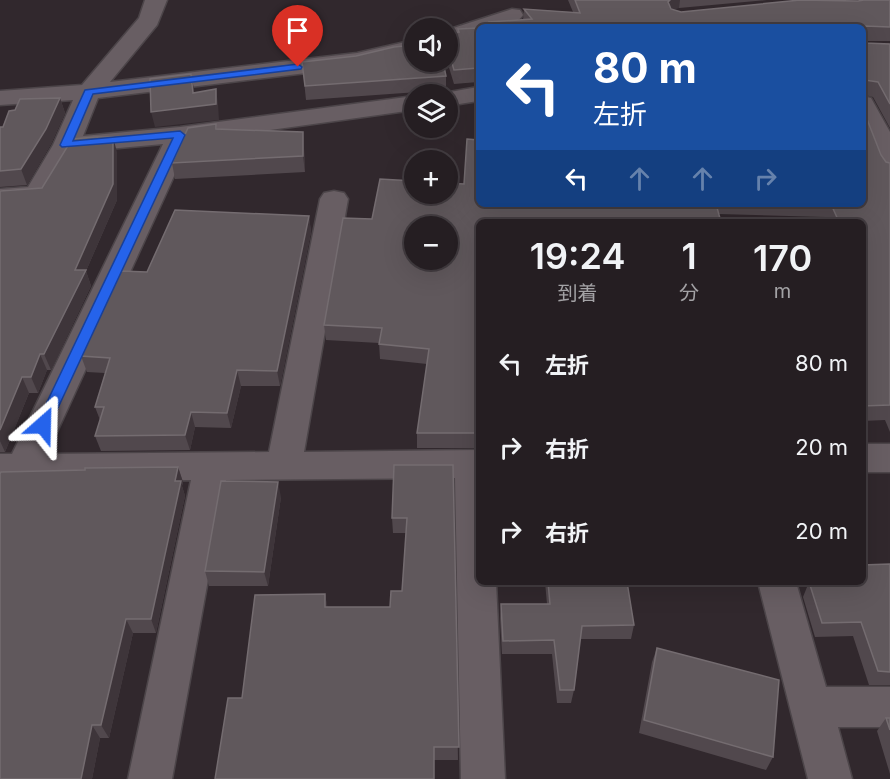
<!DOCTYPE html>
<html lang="ja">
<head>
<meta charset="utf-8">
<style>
  :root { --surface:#251e22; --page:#312b2f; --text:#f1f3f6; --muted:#a3a2a5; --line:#423c40 }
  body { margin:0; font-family:Inter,"Noto Sans JP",sans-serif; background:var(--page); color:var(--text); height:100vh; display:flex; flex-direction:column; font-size:22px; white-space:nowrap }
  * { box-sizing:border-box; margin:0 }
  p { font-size:20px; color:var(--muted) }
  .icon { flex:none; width:33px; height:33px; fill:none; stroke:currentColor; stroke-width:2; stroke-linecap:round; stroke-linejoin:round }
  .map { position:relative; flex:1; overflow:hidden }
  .details { position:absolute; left:476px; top:219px; width:390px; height:366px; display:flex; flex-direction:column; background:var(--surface); border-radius:9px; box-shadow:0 6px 24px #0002,0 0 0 2px var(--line) }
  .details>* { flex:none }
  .hud { position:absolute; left:476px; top:24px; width:390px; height:183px; border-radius:9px; box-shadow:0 6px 24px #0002,0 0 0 2px var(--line); background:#1a4fa0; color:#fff; overflow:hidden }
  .controls { position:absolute; left:404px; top:18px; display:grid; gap:12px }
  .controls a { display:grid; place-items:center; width:54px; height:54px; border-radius:50%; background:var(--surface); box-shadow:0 6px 24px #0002,0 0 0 2px var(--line); font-size:30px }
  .pin { position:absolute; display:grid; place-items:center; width:51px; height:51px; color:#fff; margin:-62px -26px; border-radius:50% 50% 50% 0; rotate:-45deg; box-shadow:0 0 6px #0007 }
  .pin .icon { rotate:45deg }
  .me { position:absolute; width:66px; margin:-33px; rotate:25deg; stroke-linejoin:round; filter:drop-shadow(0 0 4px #0008) }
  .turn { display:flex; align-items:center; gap:21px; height:126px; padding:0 18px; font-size:27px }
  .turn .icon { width:78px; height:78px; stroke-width:2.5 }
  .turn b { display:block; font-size:42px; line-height:51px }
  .lanes { display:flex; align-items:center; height:57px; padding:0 18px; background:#0003; justify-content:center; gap:30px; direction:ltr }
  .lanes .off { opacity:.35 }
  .eta { display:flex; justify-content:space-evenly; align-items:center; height:102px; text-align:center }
  .eta b { font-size:36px; font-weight:600; line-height:42px }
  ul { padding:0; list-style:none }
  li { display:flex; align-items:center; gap:18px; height:84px; padding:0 18px }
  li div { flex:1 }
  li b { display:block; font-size:22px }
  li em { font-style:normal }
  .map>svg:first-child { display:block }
</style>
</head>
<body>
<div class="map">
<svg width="890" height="779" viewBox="0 0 890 779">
  <rect width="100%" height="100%" fill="#31282d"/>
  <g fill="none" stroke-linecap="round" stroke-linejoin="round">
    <defs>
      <path id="minor" d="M145,0H167L157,25L110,82L357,53L414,40V54L357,67L98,98L83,136L180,127L414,96V110L190,141L47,454L269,452L320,199L324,193L334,191L344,193L348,199L304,452L478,450V582H496L505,779H461L455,478L226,480L172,779H128L191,480L0,482V454H12L163,144L75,152L47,201L0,205V189L28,187L53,145L73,100L0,105V91L82,85L139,18Z
        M512,9L520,10L523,15C514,28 492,27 478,27V34L447,44V30Z
        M478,87V101L447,106V94H438Z
        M862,96L871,98L890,132V177L881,175L877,169L862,128Z
        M526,204H554V222H526Z
        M862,444H890V472H862Z
        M758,582H796L826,687H890V727H838L852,779H808Z"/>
    </defs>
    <use href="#minor" stroke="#4c4549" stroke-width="3"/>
    <use href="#minor" fill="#685e63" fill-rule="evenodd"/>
  </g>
  <path fill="#51484d" d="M568,0H767L679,8L672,9L681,12L890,0V41H865V43L890,44V128L873,97L865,95V114L881,155L886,162L890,163V432L885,420L862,421V222H827L825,217L719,214L478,222V448H417V433L427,364L380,359L379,343L326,340L324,325L372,219L525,208H556V204H862L489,27V22L523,20L524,9L573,12Z
    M478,28V82L454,84L447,61V33L458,32V29Z
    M302,62L446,76V90L306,100Z
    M60,98L65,113L51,144L27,185L0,187V127H3L15,110Z
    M216,124L217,129L304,148L305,172L175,179L172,163Z
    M117,152V200L86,271L91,286L51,370H47L38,393H29L5,452H0V190L42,188Z
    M309,216L311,232L280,386H241L231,428L195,427L190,450L101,451L95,436L100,420L95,407L105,373L87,372L81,356L147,272Z
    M453,465L458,760H434L242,698L325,594L327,607H390L402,591L406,533H393L392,518Z
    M178,467L183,482L182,486L185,496L156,633H133L109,738H100L92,779H0Z
    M281,497L268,586H209L205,571Z
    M890,564V685H869L853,636L815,637L803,597L809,582H862Z
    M545,582H627L634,625L631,639H580L574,690L571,703H557L552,654H502L500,618L501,604H547Z
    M657,648L773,757L766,770L639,733L652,662Z
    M886,718H890V774L877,731Z"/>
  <path fill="#3e353a" d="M670,0H680L679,8L670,10L668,2Z
    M191,74L194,89L196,107L216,89L218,104L219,120L155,127L151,112Z
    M60,98L65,113L51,144L27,185L21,169Z
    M303,132L304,148L305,172L303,156Z
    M113,137L117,152V200L86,271L91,286L51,370L44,354Z
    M309,216L311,232L280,386L277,371Z
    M40,354L47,370L38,393L31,377Z
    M237,370L241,386L231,428L227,413Z
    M22,377L29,393L5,452L0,441V430Z
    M191,412L195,427L190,450L185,435Z
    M178,467L183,482L182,486L185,496L156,633L151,619Z
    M278,482L281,497L268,586L264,572Z
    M325,594L328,609L325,607Z
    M126,619L133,633L109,738L101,725Z
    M92,725L100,738L92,779H81Z"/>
  <path fill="#60585c" stroke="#746c70" stroke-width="1.5" fill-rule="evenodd" d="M575,0H670L668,2L671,9L681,12L800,0L858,1L864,0H890V27L865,26V43L890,44V104L878,82L865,80V114L881,155L886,162L890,163V405L862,406V222H839L831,204H862V27H488H490L489,22L532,19L524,9L580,13Z
    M478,28V68L454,70L447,46V33L459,32L458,29Z
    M414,45V62H443L446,76L305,86L302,62L356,56L394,47Z
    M191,74L193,93L216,89V104L151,112L150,79Z
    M60,98L46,129L21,169L0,171V127H3L9,111L15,110L20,99Z
    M216,124V129L303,132V156L172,163L188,128Z
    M96,137H113V184L75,270H86L44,354H40L31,377H22L0,430V191L42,188L72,139Z
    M467,139L478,140V204H525V208H557V204H716L721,222H478V433H417L429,349L379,344L382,328L324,325L343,218L372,219L380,179L414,181V194H447V183L464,184ZM414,226H447V260H414Z
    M175,210L309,216L277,371L237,370L227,413L191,412L185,435L95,436L104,407H95L110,358L81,356L121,271L147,272Z
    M394,465H453L459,747H434V779H215L228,698H242L255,595L325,594V607H390L391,591H402L407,518H392Z
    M178,467L175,481H181L151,619H126L101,725H92L81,779H0V474L1,472L85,470V468Z
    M221,481L278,482L264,572L205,571Z
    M890,564V672L878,671L861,622L822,623L809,582H862V565Z
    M548,582H627L634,625L582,626L574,690H560L554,640L503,641L501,604H550Z
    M657,648L779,680L773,757L644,720Z
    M886,718H890V730Z"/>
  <path fill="#2563eb" stroke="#184099" stroke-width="1.5" d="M298,64L302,67L301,69L93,94L73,141L180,131L185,135L50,425L43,430L38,429L36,425L173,138L62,147L60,145L85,90Z"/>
</svg>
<div class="controls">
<a><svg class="icon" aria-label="sound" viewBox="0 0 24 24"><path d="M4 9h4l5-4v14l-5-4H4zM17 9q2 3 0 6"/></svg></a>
<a><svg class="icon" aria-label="layers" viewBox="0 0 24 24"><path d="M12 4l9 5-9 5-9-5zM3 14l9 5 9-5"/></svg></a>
<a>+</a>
<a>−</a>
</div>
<div class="pin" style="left:298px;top:67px;background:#d93025"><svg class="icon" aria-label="arrive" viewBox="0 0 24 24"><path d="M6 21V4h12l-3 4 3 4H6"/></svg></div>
<svg class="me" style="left:43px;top:425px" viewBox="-20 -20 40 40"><path d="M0-17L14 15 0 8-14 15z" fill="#2563eb" stroke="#fff" stroke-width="4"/></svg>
<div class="hud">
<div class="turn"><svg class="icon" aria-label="left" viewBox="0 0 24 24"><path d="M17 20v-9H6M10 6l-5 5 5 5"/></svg><div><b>80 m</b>左折</div></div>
<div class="lanes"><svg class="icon" aria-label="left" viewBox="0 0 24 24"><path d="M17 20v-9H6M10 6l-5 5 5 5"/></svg><svg class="icon off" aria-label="ahead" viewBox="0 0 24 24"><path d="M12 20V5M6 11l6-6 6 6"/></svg><svg class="icon off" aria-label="ahead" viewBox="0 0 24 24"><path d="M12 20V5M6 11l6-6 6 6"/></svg><svg class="icon off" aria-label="right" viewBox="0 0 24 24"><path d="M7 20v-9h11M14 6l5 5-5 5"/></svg></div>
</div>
<section class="details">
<div class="eta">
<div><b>19:24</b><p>到着</p></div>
<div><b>1</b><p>分</p></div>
<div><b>170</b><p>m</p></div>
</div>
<ul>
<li><svg class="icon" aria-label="left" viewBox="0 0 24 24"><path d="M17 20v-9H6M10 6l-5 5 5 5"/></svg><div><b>左折</b></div><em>80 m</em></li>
<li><svg class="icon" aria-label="right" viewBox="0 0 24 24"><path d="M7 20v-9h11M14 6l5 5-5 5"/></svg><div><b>右折</b></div><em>20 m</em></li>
<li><svg class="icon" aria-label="right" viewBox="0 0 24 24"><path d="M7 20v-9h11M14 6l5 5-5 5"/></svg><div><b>右折</b></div><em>20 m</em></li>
</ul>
</section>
</div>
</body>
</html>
